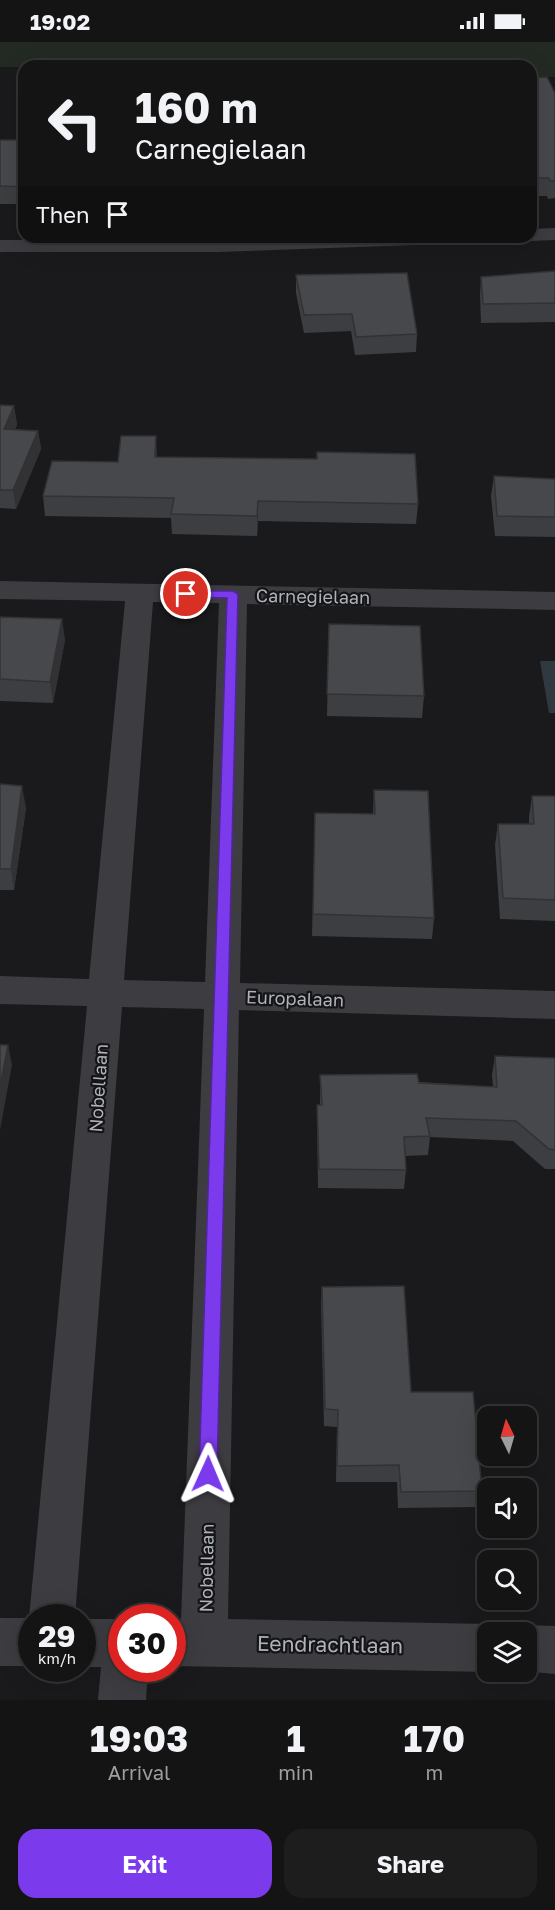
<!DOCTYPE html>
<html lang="en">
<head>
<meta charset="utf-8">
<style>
  :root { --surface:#141415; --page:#1d1d1e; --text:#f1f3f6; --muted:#9d9ea0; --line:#333334; --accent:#7c3aed }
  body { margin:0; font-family:"Golos Text",sans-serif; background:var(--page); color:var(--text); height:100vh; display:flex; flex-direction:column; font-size:22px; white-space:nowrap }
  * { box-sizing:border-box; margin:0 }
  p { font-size:20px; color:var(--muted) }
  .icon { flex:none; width:33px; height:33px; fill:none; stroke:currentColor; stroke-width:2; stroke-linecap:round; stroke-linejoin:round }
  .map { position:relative; height:1658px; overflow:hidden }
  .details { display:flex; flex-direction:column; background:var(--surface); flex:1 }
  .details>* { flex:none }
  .banner { position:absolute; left:18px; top:18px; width:519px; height:183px; border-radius:18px; box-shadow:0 6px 24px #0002,0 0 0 2px var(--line); background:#141415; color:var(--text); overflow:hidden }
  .needle { width:39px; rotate:355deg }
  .fabs { position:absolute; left:477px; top:1364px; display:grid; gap:12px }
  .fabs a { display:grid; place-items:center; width:60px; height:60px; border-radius:12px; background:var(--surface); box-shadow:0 6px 24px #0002,0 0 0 2px var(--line); font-size:30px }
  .speed { position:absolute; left:18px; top:1562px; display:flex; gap:12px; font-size:30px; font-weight:700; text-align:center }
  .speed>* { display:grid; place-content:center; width:78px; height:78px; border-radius:50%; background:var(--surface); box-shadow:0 6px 24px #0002,0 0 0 2px var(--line); line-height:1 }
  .speed small { font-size:15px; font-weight:400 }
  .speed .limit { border:9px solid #d22; background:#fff; color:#111 }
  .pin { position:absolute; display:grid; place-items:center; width:51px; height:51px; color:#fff; margin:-26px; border:3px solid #fff; border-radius:50%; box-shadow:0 2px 6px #0007 }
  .me { position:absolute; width:66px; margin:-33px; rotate:1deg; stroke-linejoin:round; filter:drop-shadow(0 0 4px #0008) }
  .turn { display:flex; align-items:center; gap:21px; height:126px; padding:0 18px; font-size:27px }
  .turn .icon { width:78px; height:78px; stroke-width:2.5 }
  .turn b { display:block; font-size:42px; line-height:51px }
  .then { display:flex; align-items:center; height:57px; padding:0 18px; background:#0003; gap:12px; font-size:22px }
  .eta { display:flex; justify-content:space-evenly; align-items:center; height:102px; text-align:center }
  .eta b { font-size:36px; font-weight:700; line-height:42px }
  .button { display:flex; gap:12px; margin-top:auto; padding:12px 18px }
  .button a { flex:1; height:69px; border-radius:18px; background:var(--accent); color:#fff; font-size:24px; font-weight:700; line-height:69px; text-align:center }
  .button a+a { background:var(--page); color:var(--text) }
  .status { display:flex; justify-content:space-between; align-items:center; height:42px; padding:0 30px; background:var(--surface); direction:ltr }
  .status svg { height:16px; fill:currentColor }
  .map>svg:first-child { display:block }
</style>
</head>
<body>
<div class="status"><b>19:02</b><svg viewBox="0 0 49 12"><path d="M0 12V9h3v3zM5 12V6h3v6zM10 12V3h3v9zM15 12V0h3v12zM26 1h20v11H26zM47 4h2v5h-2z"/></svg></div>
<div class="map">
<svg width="555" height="1658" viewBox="0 0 555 1658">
  <rect width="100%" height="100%" fill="#1a1a1c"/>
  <path fill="#222a23" d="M0,0H555V35H531V24L0,25Z"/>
  <path fill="#313940" d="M540,619H555V671H549Z"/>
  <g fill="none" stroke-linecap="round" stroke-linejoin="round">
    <path fill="#3c3c41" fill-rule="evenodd" d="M555,186V198L531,199L522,195H531V187Z
      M290,195H481L478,200L470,201L218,210H0V198H218Z
      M0,539L555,550V568L247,562L240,941L555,949V977L239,968L228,1577L488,1582L505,1590H488V1629H490L488,1630L172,1624V1576L181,1577L204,967L122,965L75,1575H32V1624H0V1576H29L87,964L0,962V934L89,937L125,559L0,557ZM153,560L219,561L205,940L124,938Z
      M82,1577H122V1626H148L146,1658H98L101,1625H82Z
      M526,1583L555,1584V1632L522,1629H526V1590H510Z"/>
  </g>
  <path fill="#3d3e41" d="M531,36L555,51V156L548,157L547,154H531Z
    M0,98H24V162H0Z
    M555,229V280L481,281L480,253L481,235Z
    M296,233L417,292L416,310L355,313L351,289L304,291L296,251Z
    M0,363L14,364L17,383L15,387L38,389L41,407L16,467L0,466Z
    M157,415L418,462L416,482L258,479L257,494L172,492L171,476L45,474L43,454L118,420Z
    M494,434L555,437V495L495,494L491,454Z
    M0,575L65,598L53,661L0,659Z
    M329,582L424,654L422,676L327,674Z
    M0,742L26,766L14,848H0Z
    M374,748L434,876L432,897L312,894L315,771L373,772Z
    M532,754H555V879L500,877L495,803L498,782H529V775Z
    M495,1014L555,1016V1127H545L513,1099L430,1095L428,1113L405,1114L406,1128L404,1147L318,1146L317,1083V1063H320V1033L493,1045L492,1033Z
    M322,1245L411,1350L482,1449L478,1465L398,1466L397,1440H336L337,1385L324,1384L321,1263Z"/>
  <path fill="#323235" d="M14,364L17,383L7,405L4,387Z
    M38,389L41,407L16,467L13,448Z
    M156,394L157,414L156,435L155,415Z
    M258,459V479L257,494V474Z
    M62,577L65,598L53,661L50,640Z
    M22,744L26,766L14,848L11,827Z
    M8,1003L12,1023L0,1088V1045Z"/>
  <path fill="#47484c" stroke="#323235" stroke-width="1.5" d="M547,35L555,51V139H550L549,136H531V36Z
    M0,98H24V145L0,144Z
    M555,229V261L483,262L481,235Z
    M407,231L417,292L356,295L352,272L304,273L296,233Z
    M0,363L14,364L4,387L38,389L13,448H0Z
    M121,394H156L155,415L317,417V410L415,412L418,462L258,459L257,474L171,472L174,456L43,454L52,419L118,420Z
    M494,434L555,437V475L497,474Z
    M0,575L62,577L50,640L0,637Z
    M329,582L420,584L424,654L327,652Z
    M0,742L22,744L11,827H0Z
    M374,748L428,749L434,876L313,872L315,771L375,772Z
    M532,754H555V858L503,856L498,782H534Z
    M0,1003H8L0,1045Z
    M495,1014L555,1016V1108L549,1107L516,1079L426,1076L430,1094L404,1095L406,1128L319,1127L317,1063H322L320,1033L417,1032L419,1041L497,1045Z
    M404,1244L411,1350H473L482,1449L401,1450L399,1423L337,1424L338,1368L325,1367L322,1245Z"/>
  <path fill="#7c3aed" stroke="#51269a" stroke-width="1.5" d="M186,549H233L238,552L217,1432L215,1438L208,1441L202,1438L199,1432L227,556L182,555V550Z"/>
  <g text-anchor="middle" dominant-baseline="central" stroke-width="4.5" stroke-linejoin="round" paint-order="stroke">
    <g font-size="18" fill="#aeb2bb" stroke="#151517">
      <text transform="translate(313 554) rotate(1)">Carnegielaan</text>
      <text transform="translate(295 956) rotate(2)">Europalaan</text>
      <text transform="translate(98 1046) rotate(-86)">Nobellaan</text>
      <text transform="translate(206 1526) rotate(-89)">Nobellaan</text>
    </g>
    <g font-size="21" fill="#aeb2bb" stroke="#151517">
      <text transform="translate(330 1602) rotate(1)">Eendrachtlaan</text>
    </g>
  </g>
</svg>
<div class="fabs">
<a><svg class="needle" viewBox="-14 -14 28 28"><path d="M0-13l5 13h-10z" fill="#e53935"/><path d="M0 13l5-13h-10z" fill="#9d9ea0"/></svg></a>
<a><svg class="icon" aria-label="sound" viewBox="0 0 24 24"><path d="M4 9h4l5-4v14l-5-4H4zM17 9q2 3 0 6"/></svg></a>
<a><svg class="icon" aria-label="search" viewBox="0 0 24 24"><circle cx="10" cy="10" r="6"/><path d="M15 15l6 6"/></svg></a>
<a><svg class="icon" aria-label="layers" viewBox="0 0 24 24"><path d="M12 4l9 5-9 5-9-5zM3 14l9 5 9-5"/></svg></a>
</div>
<div class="speed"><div>29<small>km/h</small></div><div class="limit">30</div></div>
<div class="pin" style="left:186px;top:552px;background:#d93025"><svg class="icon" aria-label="arrive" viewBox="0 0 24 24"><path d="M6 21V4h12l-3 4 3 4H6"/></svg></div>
<svg class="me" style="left:208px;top:1432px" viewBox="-20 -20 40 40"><path d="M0-17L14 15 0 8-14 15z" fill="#7c3aed" stroke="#fff" stroke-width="4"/></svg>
<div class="banner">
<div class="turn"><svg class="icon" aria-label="left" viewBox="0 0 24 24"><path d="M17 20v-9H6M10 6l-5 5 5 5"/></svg><div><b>160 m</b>Carnegielaan</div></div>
<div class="then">Then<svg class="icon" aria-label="arrive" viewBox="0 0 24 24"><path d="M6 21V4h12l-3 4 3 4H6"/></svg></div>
</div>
</div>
<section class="details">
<div class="eta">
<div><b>19:03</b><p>Arrival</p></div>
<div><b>1</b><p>min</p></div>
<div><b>170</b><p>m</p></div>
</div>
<div class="button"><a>Exit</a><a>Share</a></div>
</section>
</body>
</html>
